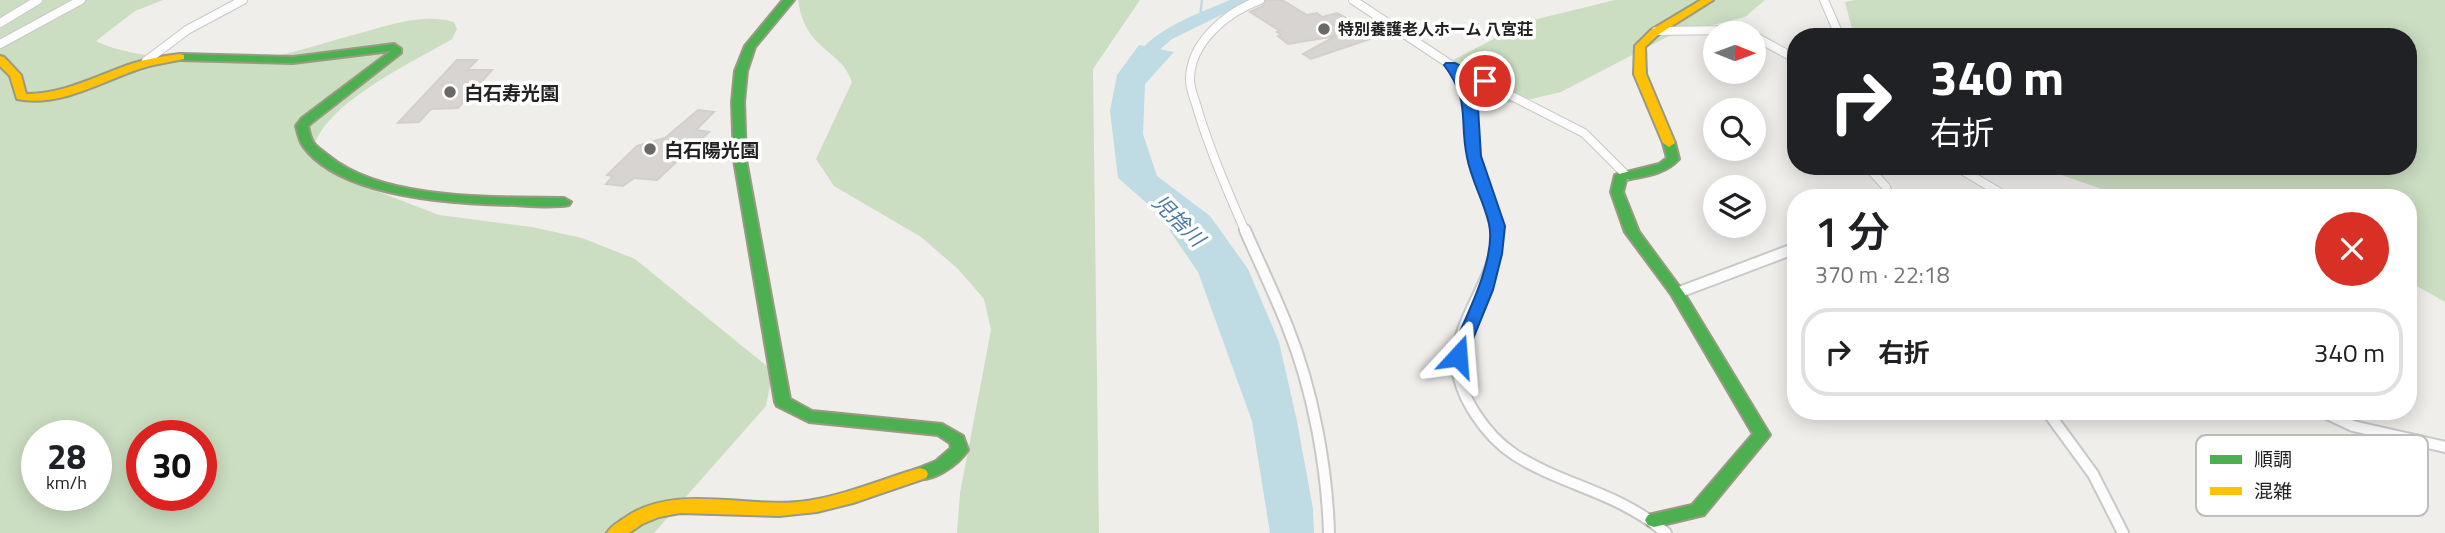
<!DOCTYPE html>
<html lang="ja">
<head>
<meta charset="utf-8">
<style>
  :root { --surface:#fff; --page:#f6f6f6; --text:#202124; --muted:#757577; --line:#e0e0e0 }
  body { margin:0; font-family:"Titillium Web","Noto Sans JP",sans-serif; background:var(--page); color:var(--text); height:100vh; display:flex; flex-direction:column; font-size:26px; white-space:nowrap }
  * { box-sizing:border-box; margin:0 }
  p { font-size:23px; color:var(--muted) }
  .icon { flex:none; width:38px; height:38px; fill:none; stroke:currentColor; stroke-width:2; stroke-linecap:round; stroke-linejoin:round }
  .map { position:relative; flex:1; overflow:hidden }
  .details { position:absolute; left:1787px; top:189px; width:630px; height:231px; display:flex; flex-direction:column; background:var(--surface); border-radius:28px; box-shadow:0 4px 18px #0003 }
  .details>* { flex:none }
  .top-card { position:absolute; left:1787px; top:28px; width:630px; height:147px; border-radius:28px; box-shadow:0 4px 18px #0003; background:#202124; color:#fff; overflow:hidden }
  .needle { width:46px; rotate:91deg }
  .controls { position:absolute; left:1703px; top:21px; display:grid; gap:14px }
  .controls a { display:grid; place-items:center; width:63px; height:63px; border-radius:50%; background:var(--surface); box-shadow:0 4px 18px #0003; font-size:35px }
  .speed { position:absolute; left:21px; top:420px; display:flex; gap:14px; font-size:35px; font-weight:700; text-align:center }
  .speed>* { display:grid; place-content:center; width:91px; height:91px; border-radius:50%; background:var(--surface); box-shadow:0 4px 18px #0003; line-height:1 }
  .speed small { font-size:18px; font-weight:400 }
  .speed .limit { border:10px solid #d22; background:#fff; color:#111 }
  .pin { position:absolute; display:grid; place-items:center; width:60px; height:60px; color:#fff; margin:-30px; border:4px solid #fff; border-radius:50%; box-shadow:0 2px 7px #0007 }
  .me { position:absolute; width:77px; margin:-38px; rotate:19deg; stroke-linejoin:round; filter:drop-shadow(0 0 5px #0008) }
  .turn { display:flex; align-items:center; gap:24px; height:147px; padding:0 28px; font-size:32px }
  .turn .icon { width:91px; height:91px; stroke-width:2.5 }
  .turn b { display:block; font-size:49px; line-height:60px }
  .round { display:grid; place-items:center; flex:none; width:74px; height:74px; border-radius:37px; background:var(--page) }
  .headline { display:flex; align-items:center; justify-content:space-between; height:119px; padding:0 28px }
  h1 { font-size:42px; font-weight:600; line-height:52px }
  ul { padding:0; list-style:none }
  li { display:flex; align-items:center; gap:21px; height:88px; margin:0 14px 10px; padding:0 14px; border:4px solid var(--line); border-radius:28px }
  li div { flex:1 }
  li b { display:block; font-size:26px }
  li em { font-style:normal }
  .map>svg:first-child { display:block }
</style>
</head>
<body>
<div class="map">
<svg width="2445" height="533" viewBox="0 0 2445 533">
  <rect width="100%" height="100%" fill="#f0eeeb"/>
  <path fill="#cbdec1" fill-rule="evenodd" d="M0,0H163L135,11L96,41C128,58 213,64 249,60C282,57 317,45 349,36C382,28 420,12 454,22L457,29L452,39C415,61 318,106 313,152L338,176L439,215L532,227L582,238L635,259L773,371L766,406L654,533H0ZM37,436H96V495H37ZM142,436H201V495H142Z
    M798,0H1140L1093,69L1099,533H957L960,493L991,330L984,299L958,269L921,237L834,186L816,159L852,82C840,47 806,53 798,0Z
    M1615,0H1765L1745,17L1669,36L1561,92L1515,103L1475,100L1458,78L1453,60L1529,21Z
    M1855,0H2445V302L2408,281V198H2127L2036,166H2408V37H1854L1845,2Z"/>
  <path fill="#bfdbe3" d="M1139,45L1174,52L1145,84L1143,134L1157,176L1210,216L1248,269L1279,342L1297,421L1313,509L1314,533H1270L1252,421L1198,272L1157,212L1118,178L1110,111L1117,75Z"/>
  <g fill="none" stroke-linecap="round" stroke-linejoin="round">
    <path stroke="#bfdbe3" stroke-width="2.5" d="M1200,17L1202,0"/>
    <path fill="#bfdbe3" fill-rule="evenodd" d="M1230,0H1252L1172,39L1149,59L1141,72L1135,73L1127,68C1149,30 1192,16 1230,0Z"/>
  </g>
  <path fill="#d7d4d2" stroke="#d3d0cc" stroke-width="2" d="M1266,0H1282L1307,15L1317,13L1322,17L1337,13L1379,36L1311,59L1303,54L1336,36L1288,44L1278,36L1281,35L1277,32L1280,31L1250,12L1263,6Z
    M457,60H477L467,70H492L458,108L431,109L419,122L398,123Z
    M698,110L714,112L696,130L709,132L657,180L634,178L623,186L606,184L613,176L607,175L637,146L665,138Z"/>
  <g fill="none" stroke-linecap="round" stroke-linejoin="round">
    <defs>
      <path id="street-far1" d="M1353,0L1451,65L1584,133L1627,176
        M1824,0L1840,37
        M0,23L38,0
        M1656,31L1731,30L1744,33
        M1754,36L1796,59
        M0,44L81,0
        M146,61L187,30L243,0
        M1451,65C1478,96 1467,132 1476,169C1482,190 1495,209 1497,231
        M1867,166L1886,187L1890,198
        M1955,166L2009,198
        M1245,231C1228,192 1211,153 1198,111C1196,102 1190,90 1190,80C1190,42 1227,12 1260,0"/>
      <path id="street" d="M1245,230C1259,262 1275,295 1288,328C1313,390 1327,467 1329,533
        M1497,230C1499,278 1457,315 1457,362C1458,396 1486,436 1515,455C1564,486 1618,492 1666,533
        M1677,293L1796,248
        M2047,411L2093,474L2123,533
        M2321,411L2353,426L2445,447"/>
      <path id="fast" d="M783,0H794L755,47L747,71L744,102L746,160L790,399L812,411L942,424L963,436L968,450C959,464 932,484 914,478L912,474L914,470L936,461L951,448L950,443L938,435L809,422L777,406L775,402L734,160L732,102L735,71L745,46Z
        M394,44L401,49V53L310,124L308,126C309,131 310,137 313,142C316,147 324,152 329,156C384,201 495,197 564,198L571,202L569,205C552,208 532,206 515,205C457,204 340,198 303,146C299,140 298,133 296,126L302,118L391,51L293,63L180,60L174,57L180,54L293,57Z
        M1669,139L1675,143L1679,159C1666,174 1645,176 1626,180L1623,192L1639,232L1684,293L1770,435L1704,515L1654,527L1648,525L1645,520L1648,515L1692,505L1753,434L1671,294L1625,232L1611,192L1615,175L1659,164L1667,158L1663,143Z"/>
      <path id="slow" d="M1701,0H1713L1659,34L1645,47L1646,74L1675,143L1669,147L1663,143L1634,74L1635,46L1651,30Z
        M180,54L184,55V59C170,62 155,64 142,68C102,81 60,108 17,99L10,76L0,66V56L4,57L21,75L26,94C64,94 96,76 131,64C147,59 163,56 180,54Z
        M920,468L926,470L928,474L926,478L853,503L817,512L779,516L680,513L659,517L642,524L629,533H607C611,526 617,523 623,519C675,481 748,510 807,501C846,495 882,479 920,468Z"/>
    </defs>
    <use href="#street-far1" stroke="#c9c8c7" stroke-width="10"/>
    <use href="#street" stroke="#c9c8c7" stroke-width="14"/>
    <use href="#fast" stroke="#999a82" stroke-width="4"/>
    <use href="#slow" stroke="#999a82" stroke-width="4"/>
    <use href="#street-far1" stroke="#fdfcfc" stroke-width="8"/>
    <use href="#street" stroke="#fdfcfc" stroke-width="10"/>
    <use href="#fast" fill="#4caf50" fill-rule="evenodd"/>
    <use href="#slow" fill="#ffc107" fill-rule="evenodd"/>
  </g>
  <path fill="#1a73e8" stroke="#114b97" stroke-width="2" d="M1446,63H1455L1492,81L1485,85L1468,78L1478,108L1481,156L1505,226L1502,254L1493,290L1466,356L1458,362L1449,356C1463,323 1497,260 1489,224C1484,201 1471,180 1467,157C1459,119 1471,101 1444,65Z"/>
  <g fill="#6a6968" stroke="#fff" stroke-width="2.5">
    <circle cx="1324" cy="29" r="7"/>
    <circle cx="450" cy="92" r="7"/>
    <circle cx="650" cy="149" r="7"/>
  </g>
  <g text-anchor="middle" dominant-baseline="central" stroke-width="7" stroke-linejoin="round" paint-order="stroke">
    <g font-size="16" font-weight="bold" fill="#222" stroke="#fff" text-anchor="start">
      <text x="1338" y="29">特別養護老人ホーム 八宮荘</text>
    </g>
    <g font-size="19" font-weight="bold" fill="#222" stroke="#fff" text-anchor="start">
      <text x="464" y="92">白石寿光園</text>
      <text x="664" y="149">白石陽光園</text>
    </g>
    <g font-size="21" font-style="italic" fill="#4a7aab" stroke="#fff">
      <text transform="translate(1179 220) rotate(45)">児捨川</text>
    </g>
  </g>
  <rect x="2196" y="435" width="232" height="81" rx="10" fill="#fff" stroke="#bdbdbd" stroke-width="2"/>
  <rect x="2210" y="455" width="32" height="9" fill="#4caf50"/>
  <rect x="2210" y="487" width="32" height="8" fill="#ffc107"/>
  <g font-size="19" fill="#222">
    <text x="2254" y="466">順調</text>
    <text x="2254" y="498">混雑</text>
  </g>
</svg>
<div class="controls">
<a><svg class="needle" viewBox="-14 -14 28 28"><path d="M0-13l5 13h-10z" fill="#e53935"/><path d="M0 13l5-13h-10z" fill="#757577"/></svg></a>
<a><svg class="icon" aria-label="search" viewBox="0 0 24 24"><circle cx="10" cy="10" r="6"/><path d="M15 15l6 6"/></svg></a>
<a><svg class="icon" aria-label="layers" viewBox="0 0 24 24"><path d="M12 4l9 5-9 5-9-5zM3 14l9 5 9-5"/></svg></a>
</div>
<div class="speed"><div>28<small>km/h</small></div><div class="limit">30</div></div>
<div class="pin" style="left:1485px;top:81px;background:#d93025"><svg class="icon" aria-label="arrive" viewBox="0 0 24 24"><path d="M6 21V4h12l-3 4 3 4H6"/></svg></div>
<svg class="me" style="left:1458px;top:356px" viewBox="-20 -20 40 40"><path d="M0-17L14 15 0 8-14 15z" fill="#1a73e8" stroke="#fff" stroke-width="4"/></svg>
<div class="top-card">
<div class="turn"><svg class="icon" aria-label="right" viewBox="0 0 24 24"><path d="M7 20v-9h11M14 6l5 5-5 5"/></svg><div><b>340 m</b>右折</div></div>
</div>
<section class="details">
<div class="headline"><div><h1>1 分</h1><p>370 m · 22:18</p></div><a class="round" style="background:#d93025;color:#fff"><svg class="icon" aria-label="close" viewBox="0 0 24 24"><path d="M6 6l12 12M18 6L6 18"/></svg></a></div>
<ul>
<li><svg class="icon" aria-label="right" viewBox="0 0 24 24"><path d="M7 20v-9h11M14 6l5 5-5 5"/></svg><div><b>右折</b></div><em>340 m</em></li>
</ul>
</section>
</div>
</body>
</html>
